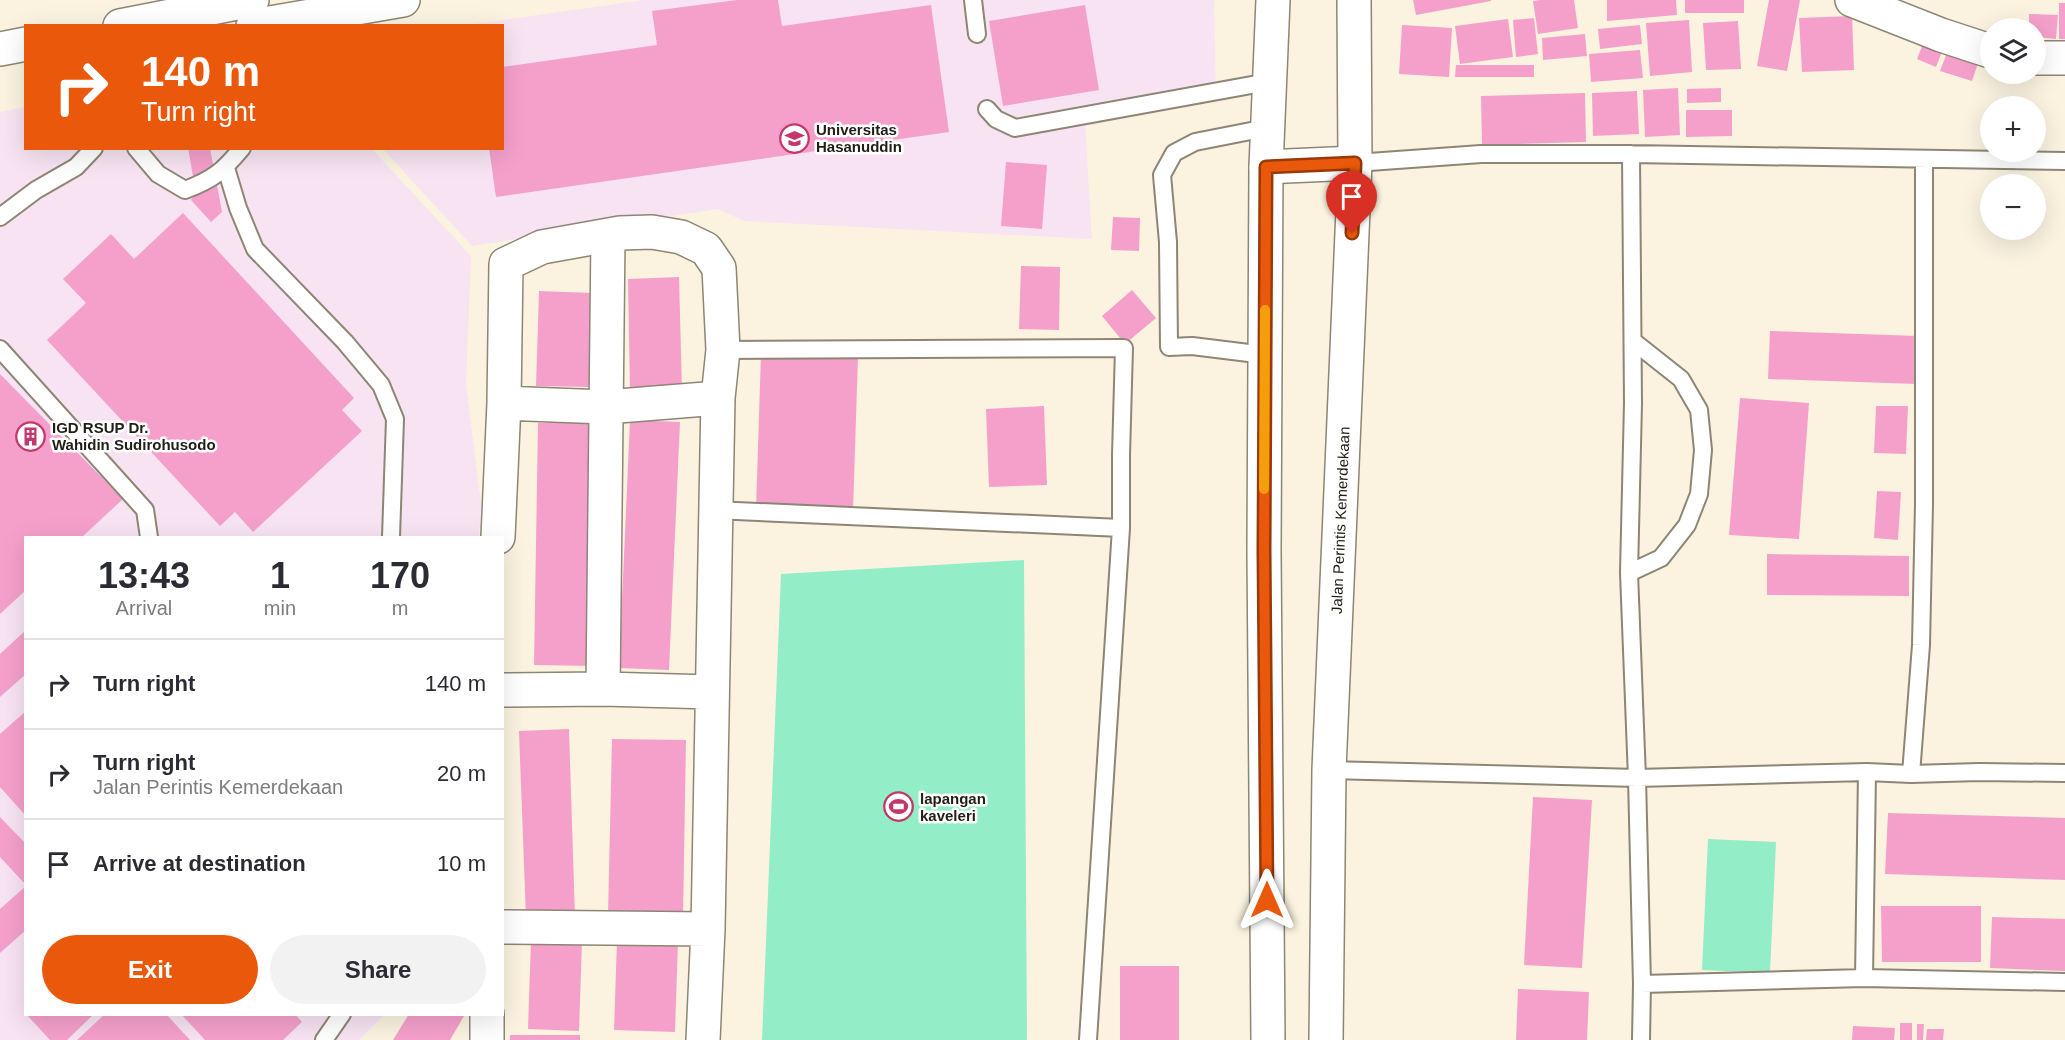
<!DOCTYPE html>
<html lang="en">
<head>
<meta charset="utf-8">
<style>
  :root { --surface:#fff; --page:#f2f2f3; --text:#2b2b33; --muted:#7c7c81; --line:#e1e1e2; --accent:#ea580c }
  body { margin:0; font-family:Arial,sans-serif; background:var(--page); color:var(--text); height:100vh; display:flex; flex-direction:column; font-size:22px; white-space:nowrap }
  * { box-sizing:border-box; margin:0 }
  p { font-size:20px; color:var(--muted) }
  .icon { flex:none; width:33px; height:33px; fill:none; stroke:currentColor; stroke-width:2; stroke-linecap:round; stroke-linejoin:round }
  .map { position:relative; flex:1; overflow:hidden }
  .details { position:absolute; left:24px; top:536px; width:480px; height:480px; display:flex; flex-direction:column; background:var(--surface); border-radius:0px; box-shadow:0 6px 24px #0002 }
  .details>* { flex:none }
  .guide { position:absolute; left:24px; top:24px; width:480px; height:126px; border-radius:0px; box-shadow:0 6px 24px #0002; background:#ea580c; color:#fff; overflow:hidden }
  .controls { position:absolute; left:1980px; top:18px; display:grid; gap:12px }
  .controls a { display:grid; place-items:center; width:66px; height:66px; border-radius:50%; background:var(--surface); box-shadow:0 6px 24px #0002; font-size:30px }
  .pin { position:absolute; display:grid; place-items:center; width:51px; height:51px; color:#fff; margin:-62px -26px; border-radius:50% 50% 50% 0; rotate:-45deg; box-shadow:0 0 6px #0007 }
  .pin .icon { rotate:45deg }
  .me { position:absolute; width:66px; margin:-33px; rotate:0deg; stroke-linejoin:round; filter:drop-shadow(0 0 4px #0008) }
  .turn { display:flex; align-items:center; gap:21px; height:126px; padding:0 18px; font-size:27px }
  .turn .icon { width:78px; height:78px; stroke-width:2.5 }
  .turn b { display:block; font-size:42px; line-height:51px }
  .eta { display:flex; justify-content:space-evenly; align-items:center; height:102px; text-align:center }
  .eta b { font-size:36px; font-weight:600; line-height:42px }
  .button { display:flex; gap:12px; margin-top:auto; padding:12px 18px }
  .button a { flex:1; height:69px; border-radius:36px; background:var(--accent); color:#fff; font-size:24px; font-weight:600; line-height:69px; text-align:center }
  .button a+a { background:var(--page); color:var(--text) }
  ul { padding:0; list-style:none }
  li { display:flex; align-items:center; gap:18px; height:90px; padding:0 18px; border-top:2px solid var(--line) }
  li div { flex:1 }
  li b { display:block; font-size:22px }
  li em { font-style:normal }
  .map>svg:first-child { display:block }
</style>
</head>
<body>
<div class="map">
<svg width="2065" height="1040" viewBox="0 0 2065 1040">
  <rect width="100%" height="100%" fill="#fbf3e0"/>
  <path fill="#f7e3f2" d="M644,0H1214L1216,100L1085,126L1092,239L744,221L718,209L472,246L383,149L502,148V26L468,25Z
    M25,107L26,148L372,149L471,256L466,384L481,504L479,537H26V1014H385L359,1040H0V112Z"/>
  <path fill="#93edc6" d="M1024,560L1027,1040H762L781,574Z
    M1708,839L1776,842L1770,973L1702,970Z"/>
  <path fill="#f4a0cb" d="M737,0H778L782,26L931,5L949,132L496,197L489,148H502V67L657,45L652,11Z
    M1413,0H1491V1L1416,15Z
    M1540,0H1574L1578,28L1538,34L1533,1Z
    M1607,0H1676L1677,15L1607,21Z
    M1685,0H1744V13H1685Z
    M1769,0H1800L1787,71L1757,66Z
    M2059,3H2065V39H2059Z
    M1085,5L1099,90L1003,106L989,21Z
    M2029,14L2058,15L2056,39L2036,37V28H2029Z
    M1852,16L1854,70L1802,72L1799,18Z
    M1534,18L1538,54L1516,57L1513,20Z
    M1508,19L1513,57L1460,64L1455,26Z
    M1689,20L1692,72L1650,76L1646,23Z
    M1738,21L1741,69L1706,70L1703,23Z
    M1402,25L1452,28L1449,77L1399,74Z
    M1640,25L1642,44L1600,49L1598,29Z
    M1585,34L1587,56L1543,60L1542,38Z
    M1924,41L1943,49L1936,67L1917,59Z
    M1640,50L1643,78L1591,82L1589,54Z
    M1948,50L1979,60L1972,81L1940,71Z
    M1456,65H1534V77H1455Z
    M1678,88L1680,135L1645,137L1643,90Z
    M1721,88V102L1687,103V89Z
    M1637,91L1639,134L1593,136L1592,93Z
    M1585,93L1586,142L1482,145L1481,96Z
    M1686,110H1732V136L1686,137Z
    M188,148H210L222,212L211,222L191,200L196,193Z
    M1006,162L1047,165L1042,229L1001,226Z
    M183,213L354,398L342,410L362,431L253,532L235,512L220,526L47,340L86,303L63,279L111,234L134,259Z
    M1113,217L1140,218L1139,251L1111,250Z
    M1021,266L1060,267L1059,330L1019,329Z
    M679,277L682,391L630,392L628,279Z
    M1132,290L1156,318L1125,344L1102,316Z
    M539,291L593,293L590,387L536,386Z
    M1770,331L1919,336L1917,384L1768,379Z
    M761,353L858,356L853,511L756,509Z
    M0,374L123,499L82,537H26V590L0,614Z
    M1740,398L1809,403L1799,539L1729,535Z
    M1044,406L1047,485L989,487L986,409Z
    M1876,406H1908L1906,454L1874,453Z
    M630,420L680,422L669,670L619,668Z
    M538,423H597L593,666L534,665Z
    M1877,491L1901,492L1898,540L1874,538Z
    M1767,554L1909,556V596L1767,595Z
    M26,630V674L0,697V654Z
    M26,711V816L0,787V734Z
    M569,729L575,917L526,919L519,731Z
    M612,739L686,740L683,917L608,915Z
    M1533,797L1592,800L1582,968L1524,965Z
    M1888,813L2065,818V880L1885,874Z
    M0,817L26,844V885L0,857Z
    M26,886V930L0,953V909Z
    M1881,906H1981V962H1882Z
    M1992,917L2065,919V971L1990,968Z
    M531,940L582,942L579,1031L528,1029Z
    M617,940L678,942L675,1032L614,1030Z
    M1120,966H1179V1040H1120Z
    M1518,989L1589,992L1587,1040H1516Z
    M26,1014H94L67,1040H50Z
    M105,1014H166L190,1040H77Z
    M181,1014H295L302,1022L283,1040H205Z
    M409,1014H460L464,1016L450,1040H393Z
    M1900,1023H1912V1040H1900Z
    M1917,1024H1924L1923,1040H1917Z
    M1853,1026L1895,1028L1894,1040H1852Z
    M1927,1029H1944L1943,1040H1926Z
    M510,1035H580V1040H510Z"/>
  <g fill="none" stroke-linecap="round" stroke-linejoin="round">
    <defs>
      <path id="service" d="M973,0L977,34
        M987,109L996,119L1015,128L1268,82
        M136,148L158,174L185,190C214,179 223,171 242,148
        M1631,154L1633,403L1629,573L1637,778L1642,984L1641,1040
        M1355,163L1481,154H1631L2065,161
        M226,168L238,208L255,249L345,342L381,385L395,419L391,537
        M0,217L36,190L76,167L94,148
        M0,349L145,510L149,537
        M723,350L1124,348L1121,455V528L1088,1040
        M1265,355L1192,346L1169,347L1168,242L1162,175L1174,153L1195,142L1266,128
        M714,510L1121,528
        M1629,573L1661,558L1687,525L1699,494L1703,450L1699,410L1681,379L1633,341
        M1329,770L1637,778L1867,772L1911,774L1979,772L2065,773
        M1911,774L1921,645L1924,504V159
        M1864,978L2065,982
        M1642,984L1864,978L1867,772
        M324,1040L342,1014"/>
      <path id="minor" d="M1852,0L1941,35L1990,51
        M2036,58H2065
        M504,403L606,407L718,398
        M498,537L504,403L506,264L542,247L620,233L652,232L681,237L706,249L719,268L723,350L718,398L708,929L703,1040
        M603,689L712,692
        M502,690L603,689L608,236
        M502,927L708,929
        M487,1040V1014"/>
      <path id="tertiary" d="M120,26L252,0
        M253,26L403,0
        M0,49L26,44"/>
      <g id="trunk">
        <path d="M1266,167L1355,163"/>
        <path d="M1268,1040L1264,551L1266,167L1273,0"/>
        <path id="s1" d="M1326,1040L1329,770L1355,163L1354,0"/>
      </g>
    </defs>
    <use href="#service" stroke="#8d8675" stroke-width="20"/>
    <use href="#minor" stroke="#8d8675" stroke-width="36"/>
    <use href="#tertiary" stroke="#8d8675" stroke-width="36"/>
    <use href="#trunk" stroke="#8d8675" stroke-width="36"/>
    <use href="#service" stroke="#fff" stroke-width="16"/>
    <use href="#minor" stroke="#fff" stroke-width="33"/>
    <use href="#tertiary" stroke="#fff" stroke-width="33"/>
    <use href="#trunk" stroke="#fff" stroke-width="33"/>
  </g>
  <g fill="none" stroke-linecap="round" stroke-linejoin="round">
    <defs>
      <path id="route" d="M1267,900L1264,551L1266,167L1355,163L1352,233"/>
    </defs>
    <use href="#route" stroke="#983908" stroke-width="15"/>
    <use href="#route" stroke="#ea580c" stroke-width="10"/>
    <path stroke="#f59e0b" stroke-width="10" d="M1264,489L1265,310"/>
  </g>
  <defs>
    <symbol id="university-ring" viewBox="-11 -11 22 22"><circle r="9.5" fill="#fff" stroke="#c3376a" stroke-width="1.5"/><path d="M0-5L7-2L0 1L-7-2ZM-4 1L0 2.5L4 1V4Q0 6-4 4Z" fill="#c3376a"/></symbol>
    <symbol id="building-ring" viewBox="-11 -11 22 22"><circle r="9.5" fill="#fff" stroke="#c3376a" stroke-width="1.5"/><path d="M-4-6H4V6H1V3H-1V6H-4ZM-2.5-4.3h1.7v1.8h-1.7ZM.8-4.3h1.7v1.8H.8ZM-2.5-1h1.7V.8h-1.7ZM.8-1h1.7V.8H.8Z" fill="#c3376a"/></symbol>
    <symbol id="stadium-ring" viewBox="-11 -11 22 22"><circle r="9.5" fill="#fff" stroke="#c3376a" stroke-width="1.5"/><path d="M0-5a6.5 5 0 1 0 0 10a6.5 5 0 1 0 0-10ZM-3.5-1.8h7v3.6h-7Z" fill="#c3376a"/></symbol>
  </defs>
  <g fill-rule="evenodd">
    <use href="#university-ring" x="778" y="122" width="33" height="33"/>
    <use href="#building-ring" x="14" y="420" width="33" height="33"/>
    <use href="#stadium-ring" x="882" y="790" width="33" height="33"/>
  </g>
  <g text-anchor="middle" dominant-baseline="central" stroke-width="5" stroke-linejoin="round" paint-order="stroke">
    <g font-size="15" font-weight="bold" fill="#211e17" stroke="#fff" text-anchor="start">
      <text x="816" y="129">Universitas<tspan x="816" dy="17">Hasanuddin</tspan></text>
      <text x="52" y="427">IGD RSUP Dr.<tspan x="52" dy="17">Wahidin Sudirohusodo</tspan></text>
      <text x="920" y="798">lapangan<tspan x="920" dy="17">kaveleri</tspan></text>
    </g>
    <g font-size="15" fill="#211e17" stroke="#fff">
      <text stroke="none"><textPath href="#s1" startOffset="520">Jalan Perintis Kemerdekaan</textPath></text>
    </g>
  </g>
</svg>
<div class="controls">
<a><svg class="icon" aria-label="layers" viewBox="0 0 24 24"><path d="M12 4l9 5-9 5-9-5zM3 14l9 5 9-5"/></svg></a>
<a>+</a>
<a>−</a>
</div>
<div class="pin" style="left:1352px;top:233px;background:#d93025"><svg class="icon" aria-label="arrive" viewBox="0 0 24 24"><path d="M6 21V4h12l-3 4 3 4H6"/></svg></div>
<svg class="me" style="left:1267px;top:900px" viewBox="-20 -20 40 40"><path d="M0-17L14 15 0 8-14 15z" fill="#ea580c" stroke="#fff" stroke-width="4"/></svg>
<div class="guide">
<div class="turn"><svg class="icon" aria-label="right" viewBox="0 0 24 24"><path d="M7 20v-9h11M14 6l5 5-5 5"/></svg><div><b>140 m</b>Turn right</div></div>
</div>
<section class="details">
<div class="eta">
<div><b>13:43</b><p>Arrival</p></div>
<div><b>1</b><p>min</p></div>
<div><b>170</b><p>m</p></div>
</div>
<ul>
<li><svg class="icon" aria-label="right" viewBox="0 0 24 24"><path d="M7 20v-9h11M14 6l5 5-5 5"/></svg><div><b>Turn right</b></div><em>140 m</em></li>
<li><svg class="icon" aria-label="right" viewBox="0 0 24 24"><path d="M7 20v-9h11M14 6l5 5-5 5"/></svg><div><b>Turn right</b><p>Jalan Perintis Kemerdekaan</p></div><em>20 m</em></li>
<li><svg class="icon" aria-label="arrive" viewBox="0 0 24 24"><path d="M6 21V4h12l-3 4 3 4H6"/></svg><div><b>Arrive at destination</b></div><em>10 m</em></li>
</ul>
<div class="button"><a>Exit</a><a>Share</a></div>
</section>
</div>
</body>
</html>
